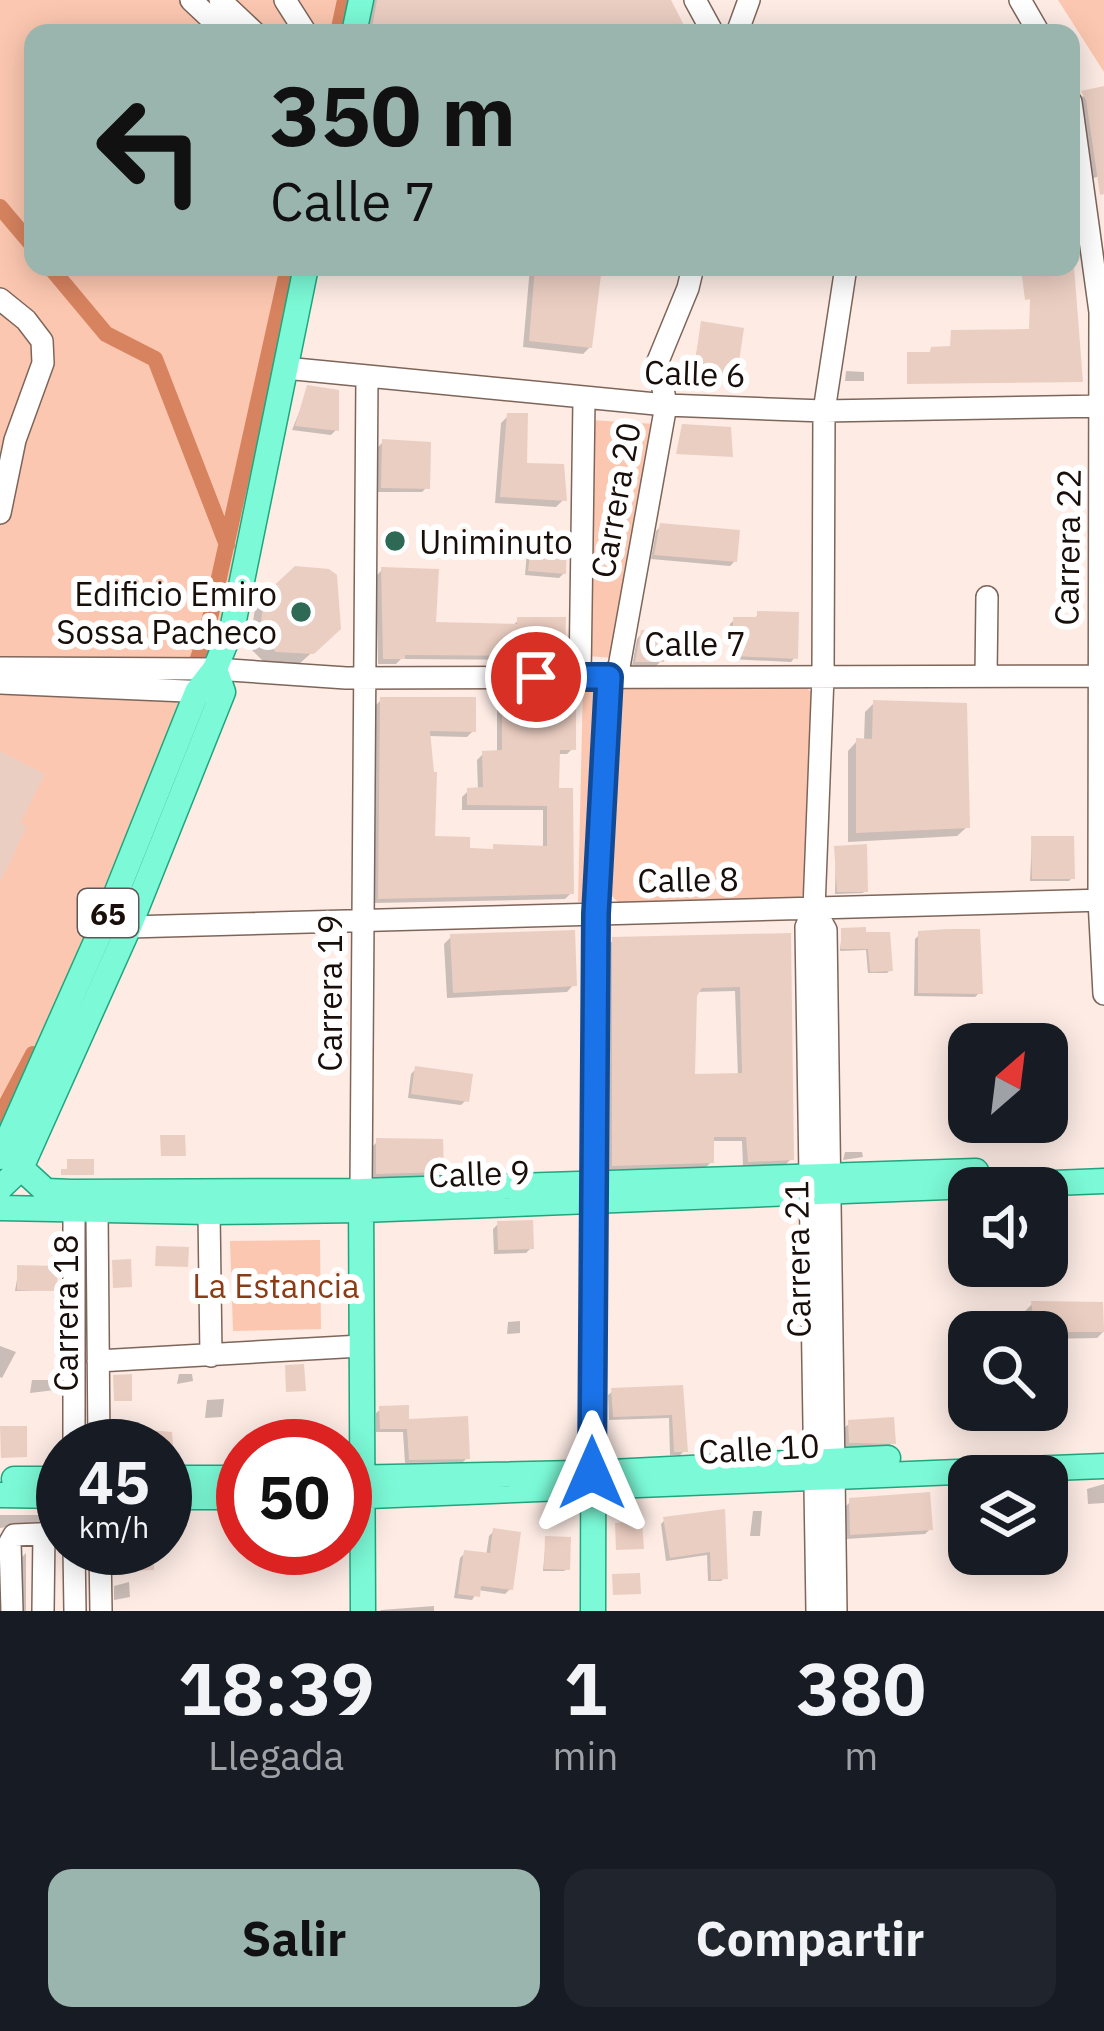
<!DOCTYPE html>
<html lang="es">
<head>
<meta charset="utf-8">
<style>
  :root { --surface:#171b24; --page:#20242c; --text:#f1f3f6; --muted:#9ea1a6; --accent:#99b5ad }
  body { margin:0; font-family:"IBM Plex Sans",sans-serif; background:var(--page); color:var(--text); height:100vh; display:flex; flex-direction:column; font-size:45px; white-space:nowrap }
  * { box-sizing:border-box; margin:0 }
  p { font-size:39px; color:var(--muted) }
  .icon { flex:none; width:66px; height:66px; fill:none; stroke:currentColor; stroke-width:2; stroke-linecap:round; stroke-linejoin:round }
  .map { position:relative; height:1611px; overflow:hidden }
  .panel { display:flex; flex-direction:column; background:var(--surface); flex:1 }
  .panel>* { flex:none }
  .hud { position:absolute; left:24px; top:24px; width:1056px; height:252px; border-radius:24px; box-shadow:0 6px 30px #0003; background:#99b5ad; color:#111; overflow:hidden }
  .needle { width:78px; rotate:28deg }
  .fabs { position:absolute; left:948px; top:1023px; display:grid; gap:24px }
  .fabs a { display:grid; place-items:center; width:120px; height:120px; border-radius:24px; background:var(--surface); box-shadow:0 6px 30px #0003; font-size:60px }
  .speed { position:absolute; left:36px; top:1419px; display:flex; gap:24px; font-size:60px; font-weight:700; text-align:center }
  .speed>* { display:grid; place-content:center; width:156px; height:156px; border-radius:50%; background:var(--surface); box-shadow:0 6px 30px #0003; line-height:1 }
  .speed small { font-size:30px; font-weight:400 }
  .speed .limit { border:18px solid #d22; background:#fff; color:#111 }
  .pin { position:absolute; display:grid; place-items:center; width:102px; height:102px; color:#fff; margin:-51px; border:6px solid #fff; border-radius:50%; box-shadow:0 3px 12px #0007 }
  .me { position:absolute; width:132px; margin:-66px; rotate:0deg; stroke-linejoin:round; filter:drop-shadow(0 0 9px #0008) }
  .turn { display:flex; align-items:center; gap:42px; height:252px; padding:0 48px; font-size:54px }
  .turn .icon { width:156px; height:156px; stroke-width:2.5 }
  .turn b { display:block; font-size:84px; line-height:102px }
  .eta { display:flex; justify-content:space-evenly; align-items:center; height:204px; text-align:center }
  .eta b { font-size:72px; font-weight:700; line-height:84px }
  .cta { display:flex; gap:24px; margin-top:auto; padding:24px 48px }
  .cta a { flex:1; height:138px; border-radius:24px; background:var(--accent); color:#111; font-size:48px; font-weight:700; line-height:138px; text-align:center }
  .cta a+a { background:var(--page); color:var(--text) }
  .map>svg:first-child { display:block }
</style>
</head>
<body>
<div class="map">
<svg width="1104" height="1611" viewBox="0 0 1104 1611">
  <rect width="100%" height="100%" fill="#fdebe4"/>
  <path fill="#fcc7b0" d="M0,0H370L363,33H33V267H317L218,695L0,1205Z
    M1058,0H1104V72Z
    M590,420L657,424L615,658L586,656Z
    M626,683L803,684L813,694L805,892L799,899L622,906L609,893L616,694Z
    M583,685L597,688L587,901L578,902Z
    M320,1240L321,1329L233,1331L230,1241Z"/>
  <path fill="#0003" fill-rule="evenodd" d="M373,0H667L685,33H366Z
    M1104,90V175L1093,178L1082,105L1078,98Z
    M530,267H599L590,347L583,354L523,347Z
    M790,267H824L820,276L789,270Z
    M702,324L733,380L730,383L692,377Z
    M846,371L864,372V381H845Z
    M309,388L336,430L331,435L292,430Z
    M508,416L523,465L563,500L556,507L495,503L501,423Z
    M383,442L427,487L422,492H377L378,447Z
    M661,526L735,561L730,566L651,559L656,531Z
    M532,547L564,573L559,578L525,575L527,552Z
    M296,569L326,640L299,664L264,662L249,647L255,609Z
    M382,570L433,625L511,627L519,620L562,654L556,660L401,659L396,664H378L376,576Z
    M759,614L795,657L791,662L730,659V624L734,620H753Z
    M642,633L661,661L656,666H632L637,639Z
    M381,700L473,731L467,737L428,736L431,839L467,851L490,852L495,847L543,848V810H462V797L468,791L478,790L477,760L483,754L497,753V707L503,701L573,748L567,754H557L556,790L571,893L565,899L373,903L375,706Z
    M874,703L967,827L957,836L848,842V751L857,741H864L865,712Z
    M1032,839L1072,878L1069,881H1030Z
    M836,849L865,890L863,893L835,894Z
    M863,930L890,970L887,973H868L866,950L840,951L842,931Z
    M920,934L980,992L975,997L914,996L915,939Z
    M788,936L791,1159L785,1165L743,1166L742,1141H711V1162L706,1167L608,1170V946L613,940ZM735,991L738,1076L692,1077L694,992Z
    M451,937L574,984L567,992L447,998L444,944Z
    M416,1069L466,1100L461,1105L408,1098L411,1074Z
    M378,1141L441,1171L436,1176L372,1178L373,1146Z
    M845,1152H862L863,1157L843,1160Z
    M498,1224L531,1248L526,1253L494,1254L493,1229Z
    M19,1268L54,1290L15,1291Z
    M1032,1304L1100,1305L1104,1331L1097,1338L1047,1339V1332H1028L1025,1311Z
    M520,1321V1333L507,1334L508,1322Z
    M0,1346L16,1352L2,1378L0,1377Z
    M179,1374H192L193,1381L177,1384Z
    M32,1380H55V1390L30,1393Z
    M680,1388L685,1450L680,1455H670L669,1418L609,1420L608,1395L613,1391Z
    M224,1399L222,1417L205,1418L207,1400Z
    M381,1409L406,1423L467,1458L463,1462L405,1463L403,1432H376V1413Z
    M850,1423L893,1442L888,1447H845L844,1428Z
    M115,1430L169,1434L170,1452L165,1456V1446H111V1434Z
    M1104,1484V1503L1088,1504L1087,1489Z
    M851,1501L930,1529L925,1534L846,1539V1506Z
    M753,1511H762L760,1536H750Z
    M722,1513L725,1577L721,1581H708L707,1555L666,1561L661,1524L665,1520Z
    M0,1515H50V1517L45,1522L0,1528Z
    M494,1531L510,1589L505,1594L478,1590L472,1600L454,1598L460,1558L465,1553L486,1556L489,1536Z
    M546,1539L567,1569L564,1571H543Z
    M26,1553V1611H22L21,1558Z
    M129,1582L130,1597L114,1600V1586Z
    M434,1606V1611H380L381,1610Z"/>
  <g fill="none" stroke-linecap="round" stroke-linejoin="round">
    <path stroke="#d7835f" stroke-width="16" d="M338,33L345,0
      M0,207L33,246
      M50,267L106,334L155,359L227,545
      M192,676L207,632L288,267
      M0,1116L33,1054"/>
  </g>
  <path fill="#ebcec2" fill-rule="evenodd" d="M377,0H671L688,33H371Z
    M1104,86V194L1100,195L1086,100L1081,91Z
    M535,267H602L592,348L529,341Z
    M1033,267H1074L1083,382L907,384V352H930L931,347L950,346L951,330L1029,329L1030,299L1025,300L1022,276Z
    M701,321L744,328L736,382L693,375Z
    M307,385L339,390V431L295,426Z
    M507,413H528L527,463L564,464L567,501L500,497Z
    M682,424L731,427L733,457L676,454Z
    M382,439L431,442L430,489L381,488Z
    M660,523L740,530L737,562L654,555Z
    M531,544H567L566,574L528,571Z
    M295,566L329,569L337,575L341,629L314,654L276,652L259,635L265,594Z
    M381,567L439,569L436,622L517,624V617H566L565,656L405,655V659H383Z
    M757,611L799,612L798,659L733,656V617H757Z
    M641,630L664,631V662H635Z
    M380,697H476V732L430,731L434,772H437L435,836L470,837V848L493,849V844L547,846V806L467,805V788L483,787L482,751L502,750V698H576V750H560L559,788H573L574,894L378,899Z
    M873,700L967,703L970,828L856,833V738L872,739Z
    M0,751L45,774L20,823L27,826L0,883Z
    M1031,836H1074L1075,879H1032Z
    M867,844L868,892H837L834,846Z
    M866,927V932H890L893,971L870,972L868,949H841V928Z
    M947,929H980L983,994L918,993V931Z
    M575,930L577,986L453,993L450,934Z
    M791,933L794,1160L748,1162L746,1137H714V1163L612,1166V937ZM740,987L742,1073L695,1074L697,996L702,988Z
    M415,1066L473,1074L469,1102L411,1094Z
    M160,1135H185L186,1156H161Z
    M376,1138L443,1139L444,1172L376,1174Z
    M67,1159H94V1175H61V1169H67Z
    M533,1220L534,1249L498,1250L497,1221Z
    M156,1246L189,1247L188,1267L155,1266Z
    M131,1259L132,1287L113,1288L112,1260Z
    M17,1265L58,1266L57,1291L17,1290Z
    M1031,1301L1103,1302L1104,1332H1035Z
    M304,1364L306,1391L286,1392L285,1365Z
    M132,1374V1401H114L113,1375Z
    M683,1385L688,1452H674L672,1415L613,1417L611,1388Z
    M409,1405V1419L468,1416L470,1459L409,1460L407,1429H380L379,1406Z
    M894,1417L896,1444L849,1443L848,1420Z
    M0,1426H27V1457L1,1458Z
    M114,1427L172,1432L173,1446H114Z
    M930,1492L933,1530L850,1535L849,1498Z
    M725,1509L728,1579L711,1580L710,1552L670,1558L663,1517Z
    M642,1521L644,1549L616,1550L615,1523Z
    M493,1528L521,1532L513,1590L481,1586L480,1597L458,1594L464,1550L490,1553Z
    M545,1536L571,1537L570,1570L544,1569Z
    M130,1548H154V1570L131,1571Z
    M640,1573L641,1594L613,1595L612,1574Z"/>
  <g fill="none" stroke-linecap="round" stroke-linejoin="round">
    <defs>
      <path id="minor" d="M191,0L226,33
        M220,0L255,33
        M285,0L306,33
        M695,0L713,33
        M1020,0L1039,33
        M737,33L749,0
        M1071,102L1100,312L1099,900L1104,994
        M0,299L26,320L42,341L43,363L15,440L0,513
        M285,368L666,405L824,411L1104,406
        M0,668L215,669L346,678L1104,676
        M986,676L987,597
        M580,677L584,400
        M0,683L209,692
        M814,909L826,930L836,1611
        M118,923L129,927L1104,900
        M595,1184L597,914L609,677L619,667L666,405L658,361L688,288L693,267
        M361,1191L367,376
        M84,1201L97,1211L99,1446
        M74,1211V1446
        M211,1356L209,1212L217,1203
        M98,1361L361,1346
        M74,1548L75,1611
        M100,1548L101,1611
        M12,1611L10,1542L14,1535L63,1533
        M43,1611L44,1533
        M817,1611L806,927L814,909L823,676L824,411L846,267"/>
      <path id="major" d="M354,33L361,0
        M0,1157L106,919L197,692L215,669L233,625L306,267
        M21,1168L46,1191L72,1192L361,1191L976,1171
        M0,1188L21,1168L129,927L223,692L215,669
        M361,1193L363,1611
        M0,1208L209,1212L361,1210L1104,1181
        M611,1472L888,1458
        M165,1478H243
        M345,1478L577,1473
        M14,1479H63
        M0,1495L63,1496
        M165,1497H243
        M345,1497L1104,1466
        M593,1611L594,1186"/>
    </defs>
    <use href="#minor" stroke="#7e655a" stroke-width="24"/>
    <use href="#major" stroke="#20a57e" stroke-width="27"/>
    <use href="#minor" stroke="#fff" stroke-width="21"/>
    <use href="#major" stroke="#7cfad7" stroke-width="24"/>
  </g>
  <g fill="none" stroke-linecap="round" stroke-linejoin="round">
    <defs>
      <path id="route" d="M536,677H609L596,914L592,1473"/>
    </defs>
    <use href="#route" stroke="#114b97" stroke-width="30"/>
    <use href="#route" stroke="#1a73e8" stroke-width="21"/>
  </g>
  <g fill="#2d6954" stroke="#fff" stroke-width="4.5">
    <circle cx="395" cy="541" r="12"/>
    <circle cx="301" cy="612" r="12"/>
  </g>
  <g text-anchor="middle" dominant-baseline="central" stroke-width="12" stroke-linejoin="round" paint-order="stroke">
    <rect fill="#fff" stroke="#5d5654" stroke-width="3" x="78" y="889" width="60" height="48" rx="9"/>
    <g font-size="30" font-weight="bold" fill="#180e0a">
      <text x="108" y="913">65</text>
    </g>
    <g font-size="33" fill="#180e0a" stroke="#fff">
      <text transform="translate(695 373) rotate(2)">Calle 6</text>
      <text transform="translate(615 500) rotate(-80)">Carrera 20</text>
      <text transform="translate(1067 547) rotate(-89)">Carrera 22</text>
      <text x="695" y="643">Calle 7</text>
      <text transform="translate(688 879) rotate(-1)">Calle 8</text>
      <text transform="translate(329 993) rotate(-90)">Carrera 19</text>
      <text transform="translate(479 1173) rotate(-2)">Calle 9</text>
      <text transform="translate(797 1259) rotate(-91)">Carrera 21</text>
      <text transform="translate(65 1313) rotate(-90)">Carrera 18</text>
      <text transform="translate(759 1448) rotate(-3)">Calle 10</text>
    </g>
    <g font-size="33" fill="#180e0a" stroke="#fff" text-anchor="start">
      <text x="419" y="541">Uniminuto</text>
      <text x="277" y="593" text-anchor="end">Edificio Emiro<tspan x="277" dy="38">Sossa Pacheco</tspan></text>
    </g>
    <g font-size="33" fill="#893c15" stroke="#fff">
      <text x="276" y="1285">La Estancia</text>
    </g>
  </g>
</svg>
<div class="fabs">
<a><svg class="needle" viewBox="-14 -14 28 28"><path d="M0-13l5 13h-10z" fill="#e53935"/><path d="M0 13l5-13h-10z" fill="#9ea1a6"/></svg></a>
<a><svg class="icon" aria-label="sound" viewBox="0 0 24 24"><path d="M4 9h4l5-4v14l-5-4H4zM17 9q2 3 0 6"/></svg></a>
<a><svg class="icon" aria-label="search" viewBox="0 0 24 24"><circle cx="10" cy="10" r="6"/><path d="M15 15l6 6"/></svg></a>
<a><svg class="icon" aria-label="layers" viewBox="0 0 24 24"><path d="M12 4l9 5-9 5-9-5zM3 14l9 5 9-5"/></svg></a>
</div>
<div class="speed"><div>45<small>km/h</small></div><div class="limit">50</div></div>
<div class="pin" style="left:536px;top:677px;background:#d93025"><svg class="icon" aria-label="arrive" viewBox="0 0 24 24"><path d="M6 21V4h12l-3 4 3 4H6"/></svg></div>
<svg class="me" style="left:592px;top:1473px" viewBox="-20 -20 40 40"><path d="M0-17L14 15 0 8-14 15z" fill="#1a73e8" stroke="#fff" stroke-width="4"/></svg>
<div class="hud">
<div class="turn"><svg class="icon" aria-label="left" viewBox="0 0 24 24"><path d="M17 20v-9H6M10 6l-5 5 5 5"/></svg><div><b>350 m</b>Calle 7</div></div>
</div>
</div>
<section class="panel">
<div class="eta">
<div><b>18:39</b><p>Llegada</p></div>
<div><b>1</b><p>min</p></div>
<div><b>380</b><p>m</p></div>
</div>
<div class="cta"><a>Salir</a><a>Compartir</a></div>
</section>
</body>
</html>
